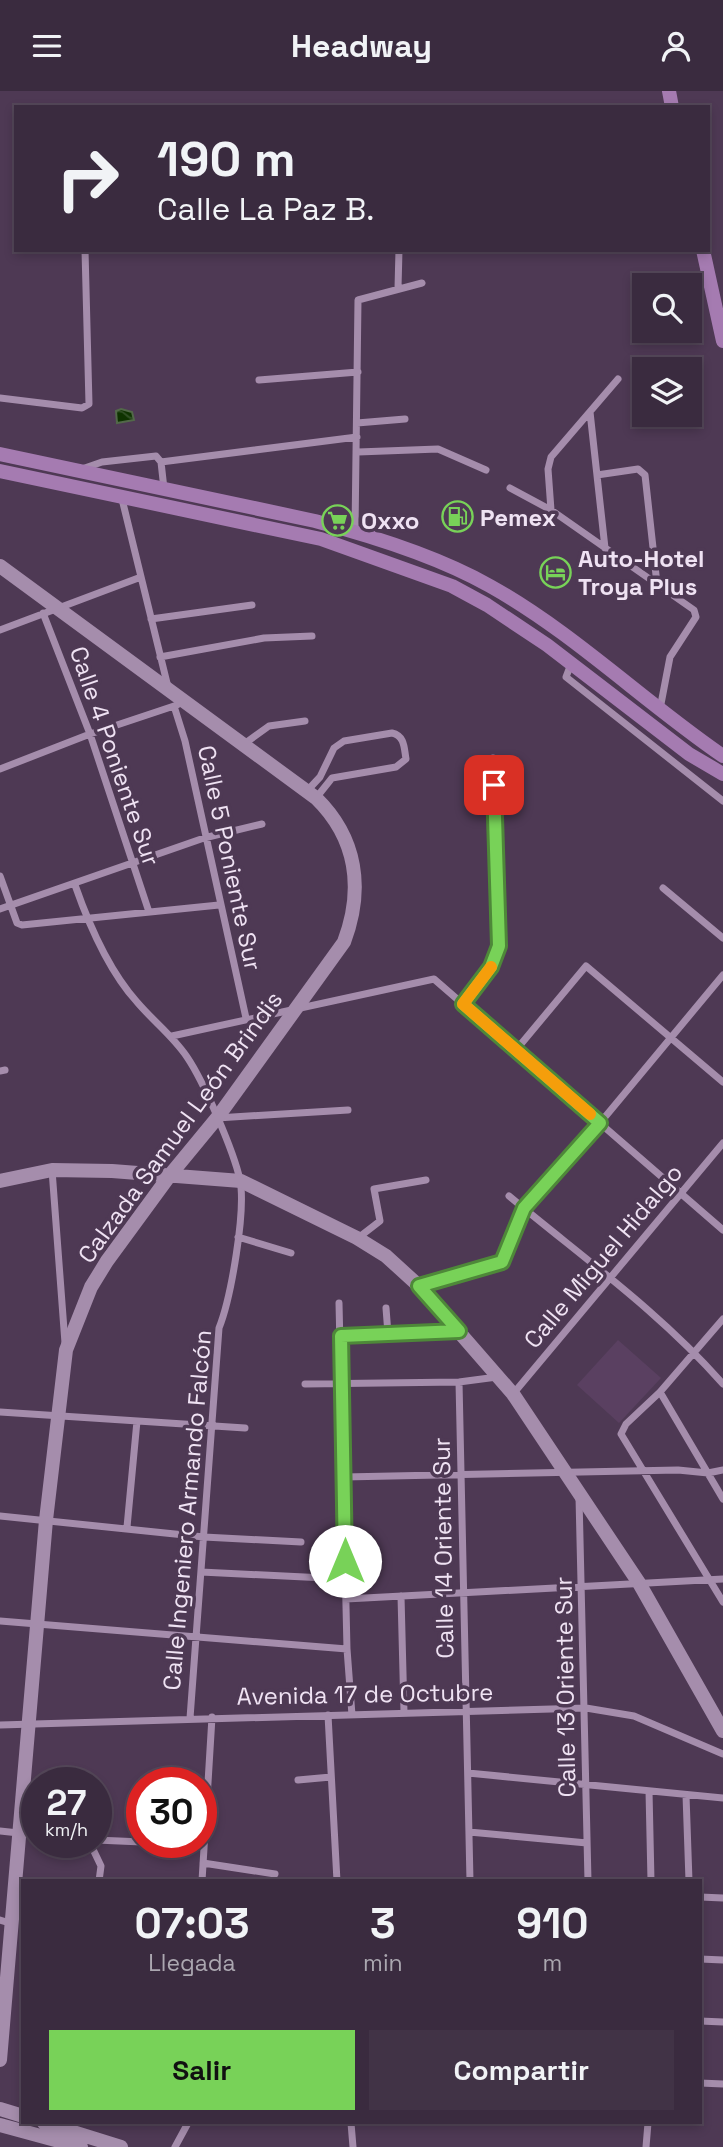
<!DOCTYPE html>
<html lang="es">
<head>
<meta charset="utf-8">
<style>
  :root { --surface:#3a2b3f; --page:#413346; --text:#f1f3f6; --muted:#aba7b0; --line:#544759; --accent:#78d258 }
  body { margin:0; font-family:"Space Grotesk",sans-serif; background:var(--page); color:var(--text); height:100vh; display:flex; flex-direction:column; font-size:26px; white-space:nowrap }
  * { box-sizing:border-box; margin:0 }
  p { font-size:23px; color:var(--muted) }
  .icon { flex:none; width:38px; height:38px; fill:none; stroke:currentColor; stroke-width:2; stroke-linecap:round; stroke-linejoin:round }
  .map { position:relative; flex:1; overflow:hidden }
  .panel { position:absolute; left:21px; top:1788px; width:681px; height:245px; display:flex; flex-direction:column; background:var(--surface); border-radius:0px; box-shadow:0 4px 10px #0003,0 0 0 2px var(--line) }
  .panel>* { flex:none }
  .guide { position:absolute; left:14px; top:14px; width:696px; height:147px; border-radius:0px; box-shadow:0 4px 10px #0003,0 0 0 2px var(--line); background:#3a2b3f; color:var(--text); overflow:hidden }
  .fabs { position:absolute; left:632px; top:182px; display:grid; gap:14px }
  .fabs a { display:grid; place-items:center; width:70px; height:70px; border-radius:0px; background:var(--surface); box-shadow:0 4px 10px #0003,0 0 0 2px var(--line); font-size:35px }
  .speed { position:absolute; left:21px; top:1676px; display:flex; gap:14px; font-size:35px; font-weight:700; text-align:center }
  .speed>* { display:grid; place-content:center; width:91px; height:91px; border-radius:50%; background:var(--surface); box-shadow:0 4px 10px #0003,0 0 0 2px var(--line); line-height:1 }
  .speed small { font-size:18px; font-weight:400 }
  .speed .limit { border:10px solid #d22; background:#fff; color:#111 }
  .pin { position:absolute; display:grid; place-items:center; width:60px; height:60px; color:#fff; margin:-30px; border-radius:14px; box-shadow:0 4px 10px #0006 }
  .me { position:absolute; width:77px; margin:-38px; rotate:0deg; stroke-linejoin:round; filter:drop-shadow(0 0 5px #0008) }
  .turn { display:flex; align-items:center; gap:24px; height:147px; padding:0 28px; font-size:32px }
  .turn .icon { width:91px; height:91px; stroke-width:2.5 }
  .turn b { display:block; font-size:49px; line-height:60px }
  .eta { display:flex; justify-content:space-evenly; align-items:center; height:119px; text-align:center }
  .eta b { font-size:42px; font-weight:700; line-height:49px }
  .primary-button { display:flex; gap:14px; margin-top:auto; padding:14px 28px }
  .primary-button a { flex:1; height:80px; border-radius:0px; background:var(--accent); color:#111; font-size:28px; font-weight:700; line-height:80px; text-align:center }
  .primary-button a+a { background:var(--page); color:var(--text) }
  header { display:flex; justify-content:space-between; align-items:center; height:91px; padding:0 28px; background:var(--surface); font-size:32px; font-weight:700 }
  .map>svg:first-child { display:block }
</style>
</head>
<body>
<header><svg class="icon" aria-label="menu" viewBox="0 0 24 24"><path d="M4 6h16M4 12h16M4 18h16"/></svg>Headway<svg class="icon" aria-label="person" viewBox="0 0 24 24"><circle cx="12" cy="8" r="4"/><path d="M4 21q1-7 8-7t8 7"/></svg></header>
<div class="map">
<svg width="723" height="2056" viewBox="0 0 723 2056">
  <defs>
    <pattern id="water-waves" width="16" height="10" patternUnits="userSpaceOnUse" patternTransform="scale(1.75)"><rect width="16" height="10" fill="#0e3300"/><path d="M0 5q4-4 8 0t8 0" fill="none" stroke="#315026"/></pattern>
  </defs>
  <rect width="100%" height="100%" fill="#4e3954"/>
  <path fill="#5a4061" d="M618,1249L661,1287L619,1332L577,1294Z"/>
  <path fill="url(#water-waves)" stroke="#526849" stroke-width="2" d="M121,318L132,321L134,329L117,332L116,320Z"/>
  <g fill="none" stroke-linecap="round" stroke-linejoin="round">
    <path stroke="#a58dac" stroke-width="7" d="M398,197L399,159
      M259,289L358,281
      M0,307L82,317L89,313L85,159
      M590,321L605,457
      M357,332L405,328
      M358,361L438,358L486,379
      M161,371L357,346
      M79,379L102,371L156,365L161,371L164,398
      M597,384L638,378L645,384L657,493
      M510,397L551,419L694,519L696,526L670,566L660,618
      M121,404L168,596
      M551,419L548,378L551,366L618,288
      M355,440L358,209L422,192
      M43,522L90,643L149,821
      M151,528L252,514
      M0,539L141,486
      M160,566L264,547L312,545
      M571,573L566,586L723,710
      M174,615L185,650L246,927
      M244,653L269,635L305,630
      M0,678L90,643L177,614
      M306,701L320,686L334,657L344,650L392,642C405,645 404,657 406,668L396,676L332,687L316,707
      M0,785L17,832L22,834L219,814
      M75,794C89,834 108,879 137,911C154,931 173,945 187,966C204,991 234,1061 240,1089C246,1120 231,1207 219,1237L190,1627
      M663,797L723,847
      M0,818L204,747L262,733
      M463,913L491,876L499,855L493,667
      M172,945L434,888L723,1139
      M516,959L586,875L723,991
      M0,980L5,979
      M217,1027L348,1019
      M52,1079L65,1252
      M509,1105C582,1166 660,1221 723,1293
      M238,1146L291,1162
      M358,1147L380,1130L374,1098L426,1089
      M419,1195L502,1171L524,1117L600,1032L723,884
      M339,1212L347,1558L352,1624
      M386,1217L388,1243
      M723,1228L660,1301L626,1333L621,1343L723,1511
      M341,1245L458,1240
      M459,1291L470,1790
      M305,1293L459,1291L497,1286
      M660,1301L723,1408
      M513,1303L723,1052
      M0,1321L245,1337
      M344,1386L678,1379L708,1382L723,1379
      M579,1406L588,1790
      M0,1425L204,1446L301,1451
      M127,1436L137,1330
      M201,1481L345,1488
      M401,1505L404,1621
      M346,1508L723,1488
      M0,1530L347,1558
      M328,1624L337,1790
      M0,1634L586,1617L634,1625L723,1663
      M468,1682L723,1707
      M298,1689L331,1686
      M649,1700L651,1790
      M686,1704L689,1790
      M0,1740L37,1744
      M469,1741L587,1752
      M96,1749L142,1751
      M90,1752L101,1775L99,1790
      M203,1772L275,1783
      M202,1790L212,1626
      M700,1806L723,1807
      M0,1829L13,1833
      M700,1868L723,1869
      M700,1930L723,1931
      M700,1992L723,1993
      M351,2032L353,2056
      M175,2056L188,2032
      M646,2056L648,2032"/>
    <path stroke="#a58dac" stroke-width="14" d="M0,475L316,707C357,747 364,798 344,851L217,1027L170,1084L107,1170L91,1196L66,1259L46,1429L0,1969
      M0,1090L52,1079L112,1080L241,1090L357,1147L386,1165L419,1195L513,1303L639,1492L723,1640
      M0,2018L23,2025
      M44,2032L121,2056
      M0,2034L81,2056"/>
    <path stroke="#a57bb1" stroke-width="14" d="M669,0L672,16
      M703,159L723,250
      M0,363L315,430C372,445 439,466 490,495C574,542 644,611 723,665
      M0,380L321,448L452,495L487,514L547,554L689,663L723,683"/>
  </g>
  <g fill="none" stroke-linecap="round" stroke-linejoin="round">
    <defs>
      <path id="route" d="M345,1470L341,1245L459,1240L419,1195L502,1171L524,1117L600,1032L463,913L491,876L499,855L494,694"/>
    </defs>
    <use href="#route" stroke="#4e8839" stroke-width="18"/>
    <use href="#route" stroke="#78d258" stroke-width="12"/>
    <path stroke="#f59e0b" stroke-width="12" d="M491,876L463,913L590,1023"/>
  </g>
  <defs>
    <symbol id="fuel-ring" viewBox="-11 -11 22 22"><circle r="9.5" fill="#4e3954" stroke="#78d258" stroke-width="1.5"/><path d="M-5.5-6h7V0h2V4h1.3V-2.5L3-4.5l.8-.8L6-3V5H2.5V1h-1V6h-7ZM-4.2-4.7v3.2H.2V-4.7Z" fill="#78d258"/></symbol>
    <symbol id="supermarket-ring" viewBox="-11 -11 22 22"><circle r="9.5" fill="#4e3954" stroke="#78d258" stroke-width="1.5"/><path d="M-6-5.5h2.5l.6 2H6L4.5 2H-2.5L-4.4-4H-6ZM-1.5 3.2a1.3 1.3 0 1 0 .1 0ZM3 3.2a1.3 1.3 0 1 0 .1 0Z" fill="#78d258"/></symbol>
    <symbol id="hotel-ring" viewBox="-11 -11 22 22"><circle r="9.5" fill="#4e3954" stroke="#78d258" stroke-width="1.5"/><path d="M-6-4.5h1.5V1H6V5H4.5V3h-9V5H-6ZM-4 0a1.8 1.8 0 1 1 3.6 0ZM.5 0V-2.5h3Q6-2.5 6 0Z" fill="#78d258"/></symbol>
  </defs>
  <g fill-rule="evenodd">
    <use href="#fuel-ring" x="440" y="408" width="35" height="35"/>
    <use href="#supermarket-ring" x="320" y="412" width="35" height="35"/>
    <use href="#hotel-ring" x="538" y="464" width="35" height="35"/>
  </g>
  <g text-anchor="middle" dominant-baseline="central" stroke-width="7" stroke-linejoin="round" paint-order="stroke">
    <g font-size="24" font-weight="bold" fill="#efe2f3" stroke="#4e3954" text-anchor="start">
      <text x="480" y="426">Pemex</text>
      <text x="361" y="429">Oxxo</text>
      <text x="578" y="467">Auto-Hotel<tspan x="578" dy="28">Troya Plus</tspan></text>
    </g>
    <g font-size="24" fill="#efe2f3" stroke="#4e3954">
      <text transform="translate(115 665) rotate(71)">Calle 4 Poniente Sur</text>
      <text transform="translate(230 767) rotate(78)">Calle 5 Poniente Sur</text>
      <text transform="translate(180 1036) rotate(-54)">Calzada Samuel León Brindis</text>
      <text transform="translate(603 1165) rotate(-50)">Calle Miguel Hidalgo</text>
      <text transform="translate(187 1419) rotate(-85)">Calle Ingeniero Armando Falcón</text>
      <text transform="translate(443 1457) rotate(-91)">Calle 14 Oriente Sur</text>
      <text transform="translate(565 1596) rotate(-91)">Calle 13 Oriente Sur</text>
      <text transform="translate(365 1603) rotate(-1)">Avenida 17 de Octubre</text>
    </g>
  </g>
</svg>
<div class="fabs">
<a><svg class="icon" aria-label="search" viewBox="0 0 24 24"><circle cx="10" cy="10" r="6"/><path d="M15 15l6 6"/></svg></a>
<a><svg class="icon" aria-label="layers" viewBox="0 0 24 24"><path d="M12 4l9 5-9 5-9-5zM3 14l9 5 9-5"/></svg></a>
</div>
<div class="speed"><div>27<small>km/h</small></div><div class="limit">30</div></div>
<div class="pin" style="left:494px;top:694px;background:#d93025"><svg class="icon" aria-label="arrive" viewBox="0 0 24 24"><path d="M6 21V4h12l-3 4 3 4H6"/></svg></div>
<svg class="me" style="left:345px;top:1470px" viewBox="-20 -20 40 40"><circle r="19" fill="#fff"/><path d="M0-13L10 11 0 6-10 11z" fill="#78d258"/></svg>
<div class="guide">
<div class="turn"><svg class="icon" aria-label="right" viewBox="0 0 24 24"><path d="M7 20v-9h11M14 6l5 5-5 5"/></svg><div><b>190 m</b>Calle La Paz B.</div></div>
</div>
<section class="panel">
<div class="eta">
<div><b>07:03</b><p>Llegada</p></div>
<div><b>3</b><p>min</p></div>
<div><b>910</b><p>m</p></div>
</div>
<div class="primary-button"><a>Salir</a><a>Compartir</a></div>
</section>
</div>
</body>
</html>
